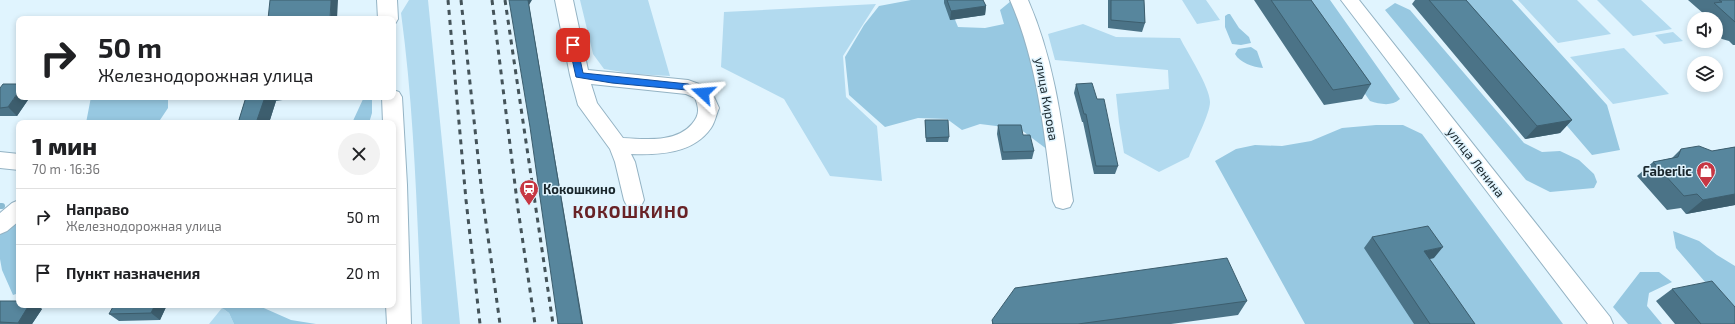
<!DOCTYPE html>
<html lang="ru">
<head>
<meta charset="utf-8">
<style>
  :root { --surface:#fff; --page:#f2f2f2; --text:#202124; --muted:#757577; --line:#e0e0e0 }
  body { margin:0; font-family:"Exo 2",sans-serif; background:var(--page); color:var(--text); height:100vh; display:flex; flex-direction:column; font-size:15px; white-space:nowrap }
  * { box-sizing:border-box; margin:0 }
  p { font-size:13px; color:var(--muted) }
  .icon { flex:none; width:22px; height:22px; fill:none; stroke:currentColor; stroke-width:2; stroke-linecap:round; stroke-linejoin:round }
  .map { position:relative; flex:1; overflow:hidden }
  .drawer { position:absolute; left:16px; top:120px; width:380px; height:188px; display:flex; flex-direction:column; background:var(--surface); border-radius:8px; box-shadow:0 2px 6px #0003 }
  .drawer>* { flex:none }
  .top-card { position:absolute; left:16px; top:16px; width:380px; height:84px; border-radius:8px; box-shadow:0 2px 6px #0003; background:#fff; color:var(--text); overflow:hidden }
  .fabs { position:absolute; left:1687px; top:12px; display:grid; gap:8px }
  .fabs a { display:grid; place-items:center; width:36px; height:36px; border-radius:50%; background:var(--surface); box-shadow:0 2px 6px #0003; font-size:20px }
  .pin { position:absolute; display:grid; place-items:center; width:34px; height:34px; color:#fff; margin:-17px; border-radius:8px; box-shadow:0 2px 6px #0006 }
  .me { position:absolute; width:44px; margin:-22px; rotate:289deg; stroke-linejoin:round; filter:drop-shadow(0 0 3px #0008) }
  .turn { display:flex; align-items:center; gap:14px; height:84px; padding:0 16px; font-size:18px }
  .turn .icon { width:52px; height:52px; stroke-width:2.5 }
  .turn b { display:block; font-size:28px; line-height:34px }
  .round { display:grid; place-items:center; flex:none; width:42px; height:42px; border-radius:21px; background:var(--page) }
  .headline { display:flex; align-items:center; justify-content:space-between; height:68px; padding:0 16px }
  h1 { font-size:24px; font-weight:800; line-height:30px }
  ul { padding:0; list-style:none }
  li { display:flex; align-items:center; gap:12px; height:56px; padding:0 16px; border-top:1px solid var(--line) }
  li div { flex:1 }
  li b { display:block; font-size:15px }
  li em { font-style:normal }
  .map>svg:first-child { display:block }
</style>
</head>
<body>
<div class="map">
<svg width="1735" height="324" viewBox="0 0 1735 324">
  <rect width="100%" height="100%" fill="#e0f4fe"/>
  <path fill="#b2daef" d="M409,0H428L460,324H422C417,220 415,116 401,13Z
    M580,0H648L670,76L634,74L604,69L593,54Z
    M1182,0H1206L1220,20L1197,24Z
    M1518,0H1577L1611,34L1558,43Z
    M1597,0H1641L1672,29L1633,36Z
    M876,4L843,56L846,97L877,126L882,181L830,176L784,99L721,67L724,12Z
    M1083,24L1116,37L1180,38C1187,52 1210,87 1210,102C1210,114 1194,144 1189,157L1159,172L1124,153L1119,122L1116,94L1169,89L1168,70L1055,60L1048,34Z
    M1673,32L1683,41L1664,44L1655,35Z
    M1624,48L1669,94L1613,104L1570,57Z
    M222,308L229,313L234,324H209Z"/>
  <path fill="#97c8e1" d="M911,0H947L958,27L985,28L1004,24L1000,10L1011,1L1030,40L1052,153L1020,129L980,124L962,130L947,119L918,118L885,127L849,95L845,57L864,25L879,6Z
    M1299,0H1330L1400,99C1391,107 1380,104 1370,101Z
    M1459,0H1512L1607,105L1620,150L1592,155Z
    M1395,3L1410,10L1524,143L1542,152L1560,151L1579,160L1594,174L1597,182L1594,188L1550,192L1526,180L1385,10Z
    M1228,14H1230L1239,28L1249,37L1251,43L1241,45L1232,44L1225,27V16Z
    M1251,47L1257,51L1263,68C1253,67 1240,63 1235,54L1238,49Z
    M91,97H168V108L158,123H86Z
    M364,97H372V113L369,123H352Z
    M1376,125H1403L1422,134L1563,324H1305L1215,161L1236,149L1255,145L1282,146L1311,141L1342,128Z
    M19,219V293L13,295L2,270L0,259V235Z
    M1673,231L1699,241L1717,255L1735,266V317L1676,248Z
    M1640,272H1659L1672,282L1649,293L1647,306L1662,324H1628L1613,307Z
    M218,305H257L291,320L316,324H234L229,313Z"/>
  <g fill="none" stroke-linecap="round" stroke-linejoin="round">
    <path stroke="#89bad2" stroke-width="6" d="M0,206H2"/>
    <defs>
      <path id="minor" d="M555,0H573L588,70L688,80L710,88L719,108C716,115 715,122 711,128C693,154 659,155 631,154L635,162L644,200L641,206L634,208L627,206L624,200L615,162L610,149L578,105L570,75ZM591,84L686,94L695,98C699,108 700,115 692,124C676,143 646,139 623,138L597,103Z
        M1010,0H1028C1056,64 1063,132 1073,201L1070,207L1063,209L1056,207L1053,201C1044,132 1038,64 1010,0Z
        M1341,0H1359L1610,317L1613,324H1588Z
        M0,152L19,154V170L0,168Z
        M19,200V221L7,231L0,234V213L12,203Z"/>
      <path id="tertiary" d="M377,0H397L398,19L395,24H393V19H378Z
        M393,90L399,92L402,97L407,185L411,324H387L386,305H393V123H383L382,97H393Z"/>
    </defs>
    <use href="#minor" stroke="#94b3c4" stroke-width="2"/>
    <use href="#tertiary" stroke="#94b3c4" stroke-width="2"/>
    <use href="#minor" fill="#fff" fill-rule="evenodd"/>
    <use href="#tertiary" fill="#fff" fill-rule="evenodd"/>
    <path stroke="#445359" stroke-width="3" stroke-dasharray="5 5" stroke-linecap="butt" d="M448,0L466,200L480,324
      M461,0L482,194L500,324
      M492,0L518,209L535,324
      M505,0L553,324"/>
  </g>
  <path fill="#4b7387" d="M944,0H983L986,6L985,15L950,20L944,3Z
    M1108,0H1144L1145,23L1142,32L1108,28Z
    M1254,0H1311L1371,84L1362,99L1324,105Z
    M1415,0H1466L1572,120L1560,133L1525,139L1412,4Z
    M1688,0H1735V45H1733L1729,41L1722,39L1716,34V19H1700L1704,14Z
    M1076,84L1097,99L1118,166L1115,174H1094L1083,122H1082L1074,93Z
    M19,97H30L17,116H0V108Z
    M246,97H290L289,99L276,101L269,123H238Z
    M925,120L949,137L948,142H926L925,125Z
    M998,125L1023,135L1034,151L1032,159L1002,160L997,134Z
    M1735,147V205L1686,214L1681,208L1667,210L1637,176L1653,162L1672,158L1681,149L1712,151Z
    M1372,237L1434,258L1429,259L1475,324H1414L1364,248Z
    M1672,289L1735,324H1675L1656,301Z
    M0,301L19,305H36L42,309L32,324H0Z
    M1247,301L1238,315L1171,324H992V320Z
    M167,305L160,320L119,321L109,314Z"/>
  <path fill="#3d5e6e" d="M331,0H338L337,19H330Z
    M527,0H532L529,5L583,324H582Z
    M986,6L985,15L950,20L951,11Z
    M19,91V97H30L17,116L8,107Z
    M265,97H273L276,101L269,123H256Z
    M1572,120L1560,133L1525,139L1537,126Z
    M1735,194V205L1686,214L1703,200Z
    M1443,247L1434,258L1415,262L1424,251Z
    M29,305H36L42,309L32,324H19L18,323Z
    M155,305H167L160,320L151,313Z"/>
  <path fill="#57869d" stroke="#3d5e6e" d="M270,0H331L330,19H268Z
    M509,0H528L582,324H558L530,127Z
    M947,0H983L986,6L951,11Z
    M1111,0H1144L1145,23L1111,20Z
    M1271,0H1311L1371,84L1333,90Z
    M1429,0H1466L1572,120L1537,126Z
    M1719,0H1735V22L1714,3L1722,2Z
    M1092,83L1097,99H1104L1118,166H1096L1086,114H1084L1076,84Z
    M3,84H19V91L8,107L0,108V88Z
    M246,97H265L256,123H238Z
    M925,120H948L949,137L926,138Z
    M998,125H1021L1023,135H1030L1034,151L1003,152Z
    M1699,146L1712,151L1735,147V194L1703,200L1697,194L1684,196L1653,162L1678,157L1681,149Z
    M1428,226L1443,247L1424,251L1475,324H1430L1372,237Z
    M1227,258L1247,301L1078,324H993L992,320L1015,288Z
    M1712,281L1735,307V324H1701L1672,289Z
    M0,301H19V305H29L18,323L0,322Z
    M114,305H155L151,313L109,314Z"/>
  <path fill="#1a73e8" stroke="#114b97" d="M573,42L577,45L583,73L688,84L706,91L707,93L703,96L687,90L612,83L576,77L569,45Z"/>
  <defs>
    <symbol id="shop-pin" viewBox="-11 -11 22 30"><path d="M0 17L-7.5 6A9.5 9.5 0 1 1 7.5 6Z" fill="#c73743" stroke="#e0f4fe"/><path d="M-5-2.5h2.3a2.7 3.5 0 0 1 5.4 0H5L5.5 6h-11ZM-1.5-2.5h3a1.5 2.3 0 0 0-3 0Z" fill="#fff"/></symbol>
    <symbol id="station-pin" viewBox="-11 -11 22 30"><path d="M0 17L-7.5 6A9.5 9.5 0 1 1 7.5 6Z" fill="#c73743" stroke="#e0f4fe"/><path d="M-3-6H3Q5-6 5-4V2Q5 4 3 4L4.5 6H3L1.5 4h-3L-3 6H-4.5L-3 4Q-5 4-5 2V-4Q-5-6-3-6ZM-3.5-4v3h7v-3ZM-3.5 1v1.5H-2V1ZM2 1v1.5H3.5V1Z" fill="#fff"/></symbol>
  </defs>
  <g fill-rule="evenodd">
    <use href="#shop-pin" x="1695" y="160" width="22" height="30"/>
    <use href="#station-pin" x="518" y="178" width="22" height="30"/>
  </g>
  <g text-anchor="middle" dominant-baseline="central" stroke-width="3" stroke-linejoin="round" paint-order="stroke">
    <g font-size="13" fill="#19262c" stroke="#e0f4fe">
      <text transform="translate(1047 99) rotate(80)">улица Кирова</text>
      <text transform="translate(1476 162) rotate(52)">улица Ленина</text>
    </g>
    <g font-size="13" font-weight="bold" fill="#19262c" stroke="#e0f4fe" text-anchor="end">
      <text x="1692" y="171">Faberlic</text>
      <text x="543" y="189" text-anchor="start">Кокошкино</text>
    </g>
    <g font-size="17" font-weight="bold" letter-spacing="1" fill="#682226" stroke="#e0f4fe">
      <text x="631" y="211">КОКОШКИНО</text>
    </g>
  </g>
</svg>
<div class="fabs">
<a><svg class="icon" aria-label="sound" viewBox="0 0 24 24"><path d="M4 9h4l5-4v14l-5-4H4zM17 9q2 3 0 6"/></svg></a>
<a><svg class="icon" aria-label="layers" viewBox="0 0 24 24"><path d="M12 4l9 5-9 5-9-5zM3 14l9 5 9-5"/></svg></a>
</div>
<div class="pin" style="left:573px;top:45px;background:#d93025"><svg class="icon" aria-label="arrive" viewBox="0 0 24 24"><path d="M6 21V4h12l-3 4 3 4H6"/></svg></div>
<svg class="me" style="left:703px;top:93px" viewBox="-20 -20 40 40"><path d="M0-17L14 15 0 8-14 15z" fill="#1a73e8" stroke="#fff" stroke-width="4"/></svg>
<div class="top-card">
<div class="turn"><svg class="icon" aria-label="right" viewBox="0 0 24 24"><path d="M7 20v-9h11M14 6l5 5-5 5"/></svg><div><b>50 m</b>Железнодорожная улица</div></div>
</div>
<section class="drawer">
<div class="headline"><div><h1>1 мин</h1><p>70 m · 16:36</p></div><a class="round"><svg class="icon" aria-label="close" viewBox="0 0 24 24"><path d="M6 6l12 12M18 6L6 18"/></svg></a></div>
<ul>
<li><svg class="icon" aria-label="right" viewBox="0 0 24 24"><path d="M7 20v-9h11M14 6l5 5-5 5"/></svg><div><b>Направо</b><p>Железнодорожная улица</p></div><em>50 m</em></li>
<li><svg class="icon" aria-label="arrive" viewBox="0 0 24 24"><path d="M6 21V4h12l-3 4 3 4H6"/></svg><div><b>Пункт назначения</b></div><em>20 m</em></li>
</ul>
</section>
</div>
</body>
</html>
